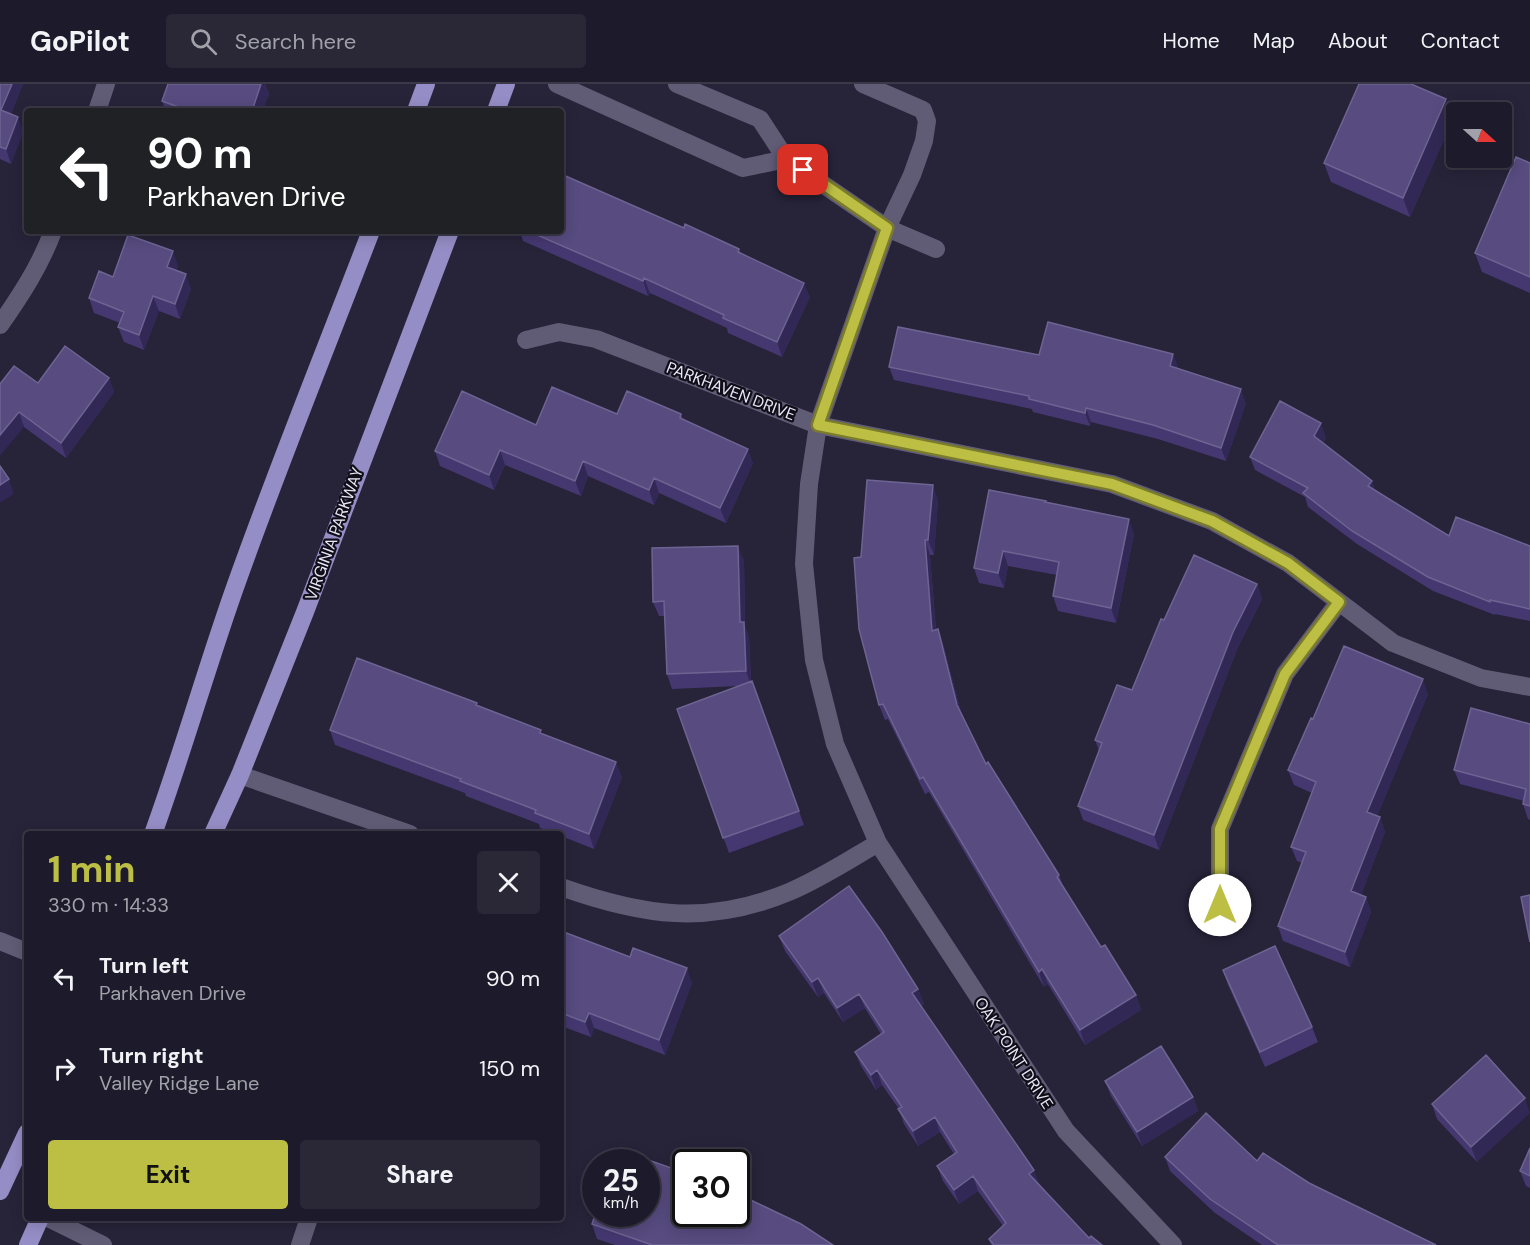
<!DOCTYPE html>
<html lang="en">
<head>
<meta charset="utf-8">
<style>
  :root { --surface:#1d1a2b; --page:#2a2737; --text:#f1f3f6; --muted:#a0a1a9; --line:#3b3847; --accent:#bcbf44 }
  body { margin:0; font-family:"DM Sans",sans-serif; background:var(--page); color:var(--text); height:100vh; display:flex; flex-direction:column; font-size:22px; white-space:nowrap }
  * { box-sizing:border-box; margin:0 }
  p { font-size:20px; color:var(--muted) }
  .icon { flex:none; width:33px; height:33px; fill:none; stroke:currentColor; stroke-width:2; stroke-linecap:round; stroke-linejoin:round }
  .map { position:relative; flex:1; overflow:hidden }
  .panel { position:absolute; left:24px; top:747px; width:540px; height:390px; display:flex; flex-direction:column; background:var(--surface); border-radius:6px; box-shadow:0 3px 15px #0003,0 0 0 2px var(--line) }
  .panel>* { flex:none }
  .top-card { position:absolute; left:24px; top:24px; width:540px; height:126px; border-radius:6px; box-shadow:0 3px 15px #0003,0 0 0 2px var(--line); background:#202124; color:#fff; overflow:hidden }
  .needle { width:39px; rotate:111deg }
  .buttons { position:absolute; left:1446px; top:18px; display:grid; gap:12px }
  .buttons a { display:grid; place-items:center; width:66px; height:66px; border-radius:6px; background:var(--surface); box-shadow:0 3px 15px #0003,0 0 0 2px var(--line); font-size:30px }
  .speed { position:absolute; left:582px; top:1065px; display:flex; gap:12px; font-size:30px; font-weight:700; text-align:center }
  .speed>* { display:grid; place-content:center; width:78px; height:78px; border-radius:50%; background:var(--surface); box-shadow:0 3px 15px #0003,0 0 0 2px var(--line); line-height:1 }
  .speed small { font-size:15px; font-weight:400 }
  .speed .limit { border:3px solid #111; border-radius:9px; background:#fff; color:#111 }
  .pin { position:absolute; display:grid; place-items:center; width:51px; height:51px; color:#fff; margin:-26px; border-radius:12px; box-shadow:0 3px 9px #0006 }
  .me { position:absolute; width:66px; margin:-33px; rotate:0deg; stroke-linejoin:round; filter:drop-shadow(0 0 4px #0008) }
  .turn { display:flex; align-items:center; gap:21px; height:126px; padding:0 24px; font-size:27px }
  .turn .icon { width:78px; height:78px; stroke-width:2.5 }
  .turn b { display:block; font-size:42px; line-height:51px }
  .round { display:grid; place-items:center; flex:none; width:63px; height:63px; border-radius:6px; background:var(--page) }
  .summary { display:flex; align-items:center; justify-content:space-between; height:102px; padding:0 24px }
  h1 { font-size:36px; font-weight:700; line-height:45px; color:var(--accent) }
  .primary-button { display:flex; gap:12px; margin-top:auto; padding:12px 24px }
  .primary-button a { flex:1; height:69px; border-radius:6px; background:var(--accent); color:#111; font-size:24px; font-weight:700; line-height:69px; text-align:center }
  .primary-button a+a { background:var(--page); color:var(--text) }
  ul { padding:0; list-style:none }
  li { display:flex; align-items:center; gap:18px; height:90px; padding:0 24px }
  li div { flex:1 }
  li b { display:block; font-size:22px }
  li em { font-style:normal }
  header { display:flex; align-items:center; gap:36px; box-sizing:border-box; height:84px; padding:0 30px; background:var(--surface); border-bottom:2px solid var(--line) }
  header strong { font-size:28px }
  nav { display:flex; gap:33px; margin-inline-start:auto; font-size:21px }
  .search { width:420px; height:54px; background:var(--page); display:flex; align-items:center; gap:15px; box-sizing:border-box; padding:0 21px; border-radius:6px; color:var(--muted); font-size:22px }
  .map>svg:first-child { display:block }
</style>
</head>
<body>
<header>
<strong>GoPilot</strong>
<div class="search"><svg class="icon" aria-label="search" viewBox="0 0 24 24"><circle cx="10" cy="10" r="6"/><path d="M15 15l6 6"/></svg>Search here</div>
<nav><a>Home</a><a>Map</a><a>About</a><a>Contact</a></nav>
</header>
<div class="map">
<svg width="1530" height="1161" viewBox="0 0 1530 1161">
  <rect width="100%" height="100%" fill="#272339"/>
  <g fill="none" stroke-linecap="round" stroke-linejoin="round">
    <path stroke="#605c76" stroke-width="18" d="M557,0L743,84L786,75
      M677,0L760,35L786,75L887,144L936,165
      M863,0L923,26L927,37L924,57L912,91L887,144L818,341L809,400L804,480L814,576L835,660L878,759L1066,1047L1173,1161
      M97,27L106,0
      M0,241C21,211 40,182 53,147
      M526,256L559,248L596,255L818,341L1112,400L1212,437L1288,479L1393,559L1481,594L1530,603
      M240,691L410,750
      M561,803C643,832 707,842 789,808C820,795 849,776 878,759
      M1220,821V745L1285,590L1339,518
      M0,857L27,868
      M48,1134L103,1161
      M300,1161L309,1134"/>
    <path stroke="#958dc5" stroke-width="18" d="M416,27L426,0
      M496,27L506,0
      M153,750C182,670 205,589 233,509C276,387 325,267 371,147
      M213,750L240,691L305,528L450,147
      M0,1107L27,1049
      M28,1161L40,1134"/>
  </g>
  <path fill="#453871" d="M0,0H23L11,30L23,48L11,80L0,75Z
    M261,0H265L269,10L262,27H166L162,17Z
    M1453,35L1410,133L1331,98L1324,79Z
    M1530,79V209L1482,188L1475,169Z
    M684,144L739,165L741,169L810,213L782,273L728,249L727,244L650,209L648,212L523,157L520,147H561Z
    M178,182L176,187L191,205L180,235L159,227L144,266L124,258L118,243L120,239L94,229L89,214L113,193Z
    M1173,270L1178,284L1246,319L1226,377L1158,355L1091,338L1090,342L1033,328L1032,325L894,296L889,283L1039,271Z
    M109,294L114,308L66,374L24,343L0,300L38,299Z
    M617,330H681L683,335L753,379L726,439L659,409L654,421L588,392L581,412L505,381L494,406L440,382L435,367L536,341Z
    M1326,353L1323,359L1376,407L1449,452L1530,462V537L1495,530V531L1433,507L1357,460L1308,423L1305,413L1255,386L1250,373Z
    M938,416L934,471H930L936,546L938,545L943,560L961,628L986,680L1059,791L1063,802L1101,863L1136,911L1141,926L1085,961L1048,900L1044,903L929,708L925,710L888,635L885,636L879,621L861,473Z
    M1046,417V419L1134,450L1116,539L1058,527L1053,512L1057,491L1008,482L1004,504L979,499L974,484Z
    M744,476L745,542L749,553L751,598L752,597L804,741L729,769L677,625L739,602L672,605L667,590L665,532H659L653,518Z
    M1257,500L1262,515L1238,563L1159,766L1083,736L1078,722L1099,667L1095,656L1132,606L1164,536Z
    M1428,610L1377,732L1380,733L1385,748L1361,811L1366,813L1371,828L1350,883L1283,857L1278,842L1302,779L1297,777L1291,763L1312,709L1294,701L1288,686L1313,635Z
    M477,619L478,622L543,650L622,693L594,765L561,752V750H555L540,744L539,740L466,712L465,709L335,661L330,646Z
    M1530,640V736L1528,735L1523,720L1524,717L1460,700L1454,686Z
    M561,847L692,899L665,971L594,944L591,953L561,942Z
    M779,852L918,905L924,920L921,922L1039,1101L1089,1154L1102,1161H991L989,1155L1003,1142L978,1107L959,1120L943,1097L937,1082L954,1070L940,1048L918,1062L904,1040L899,1025L882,1001L876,1006L861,982L855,968L881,950L865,924L843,938L824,909L818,913L785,867Z
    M1223,886L1312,943L1318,958L1265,983L1228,901Z
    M1486,971L1477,1078L1437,1035L1432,1020Z
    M1105,997L1193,1013L1198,1027L1142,1062L1111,1012Z
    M1530,1064V1104L1526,1102L1520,1087Z
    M1165,1073L1257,1077L1309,1099L1436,1161H1262L1215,1129L1170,1087Z
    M592,1140L833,1161H615L597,1155Z"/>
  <path fill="#322855" d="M12,0H23L7,41L1,26Z
    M261,0H265L269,10L262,27H252Z
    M1446,15L1453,35L1410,133L1403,114Z
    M18,33L23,48L11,80L6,65Z
    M173,167L178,182L172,198L167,183Z
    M186,190L191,205L180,235L175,220Z
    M644,194L650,209L648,212L643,197Z
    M804,199L810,213L782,273L777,258Z
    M153,212L159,227L144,266L139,251Z
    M1173,270L1178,283L1175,295L1170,282Z
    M109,294L114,308L66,374L61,359Z
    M1241,305L1246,319L1226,377L1221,364Z
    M1086,324L1091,338L1090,342L1085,329Z
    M19,328L24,343L0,372V351Z
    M1321,339L1326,353L1319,366L1314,352Z
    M748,365L753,379L726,439L720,424Z
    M500,366L505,381L494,406L489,391Z
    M583,377L588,392L581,412L575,397Z
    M654,394L659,409L654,421L649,406Z
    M9,395L14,410L0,419V401Z
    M1372,397L1377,411L1368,402Z
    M933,401L938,416L934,471L928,456Z
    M1129,435L1134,450L1116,539L1111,524Z
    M925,456L930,471L937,562L932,547Z
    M738,462L744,476L745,542L749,553L751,601L746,587L740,538Z
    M1003,467L1008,482L1004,504L998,489Z
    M1257,500L1262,515L1238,563L1159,766L1154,751L1233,548Z
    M938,545L943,560L963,636L957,621Z
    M1423,595L1428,610L1373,743L1367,728Z
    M616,678L622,693L594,765L589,750Z
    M1380,733L1385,748L1357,822L1351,807Z
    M1366,813L1371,828L1350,883L1345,868Z
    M687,884L692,899L665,971L659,956Z
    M1042,885L1048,900L1044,903L1039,888Z
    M818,894L824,909L818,913L812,898Z
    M918,905L924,920L918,924L912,909Z
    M859,910L865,924L843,938L837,924Z
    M1136,911L1141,926L1085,961L1080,946Z
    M589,929L594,944L591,953L585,938Z
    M877,986L882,1001L876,1006L871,991Z
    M1193,1013L1198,1027L1142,1062L1137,1048Z
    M1525,1014L1530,1029L1477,1078L1471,1063Z
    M935,1033L940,1048L918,1062L913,1047Z
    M1034,1086L1040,1101L1034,1104L1029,1090Z
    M973,1092L978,1107L959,1120L954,1106Z"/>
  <path fill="#574b7f" stroke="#6e6492" stroke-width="1.5" d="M0,0H12L1,26L18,33L6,65L0,63Z
    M168,0H261L252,27H179L181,24L162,17Z
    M1359,0H1411L1446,15L1403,114L1324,79Z
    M1516,73L1530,79V193L1475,169Z
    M561,90L684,144L685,140L739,165L738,168L804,199L777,258L723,234L724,231L644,194L643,197L528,147H561Z
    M128,151L173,167L167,183L186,190L175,220L153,212L139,251L118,243L124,228L89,214L99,187L113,193Z
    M1048,238L1173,270L1170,282L1241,305L1221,364L1153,341L1086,324L1085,329L1029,315V312L889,283L898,243L1039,271Z
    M65,262L109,294L61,359L19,328L0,351V300L14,282L38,299Z
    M552,303L617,330L627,307L681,330L680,334L748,365L720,424L654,394L649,406L583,377L575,397L500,366L489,391L435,367L462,307L536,341Z
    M1280,317L1321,339L1314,352L1372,397L1368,402L1449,452L1456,433L1530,462V525L1490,516V518L1428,493L1352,447L1303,409L1308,404L1250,373Z
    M0,382L9,395L0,401Z
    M867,396L933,401L928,456H925L932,547L938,545L957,621L986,680L988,678L1059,791L1057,793L1101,863L1105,861L1136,911L1080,946L1042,885L1039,888L923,693L920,695L883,620L879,621L859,545L854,474L861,473Z
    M989,406L1046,417L1045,418L1129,435L1111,524L1053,512L1059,478L1003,467L998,489L974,484Z
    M738,462L740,538H744L746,587L667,590L664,517L653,518L652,464Z
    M1194,471L1257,500L1233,548L1154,751L1078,722L1102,659L1095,656L1117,601L1132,606L1161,535L1164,536Z
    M1344,562L1423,595L1367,728L1380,733L1351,807L1366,813L1345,868L1278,842L1306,768L1291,763L1316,698L1288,686L1311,634L1313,635Z
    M357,574L477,619L476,621L541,646L540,649L616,678L589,750L535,729L536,726L460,697L461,695L330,646Z
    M752,597L799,727L723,754L677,625Z
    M1471,624L1530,640V722L1523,720L1526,705L1454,686Z
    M296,746L305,750H295Z
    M849,802L882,848L918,905L912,909L1034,1086L1029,1090L1089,1154L1091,1152L1102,1161H994L989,1155L1006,1139L973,1092L954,1106L937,1082L957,1068L935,1033L913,1047L898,1025L902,1023L877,986L871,991L855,968L884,948L859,910L837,924L818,894L812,898L779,852Z
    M1530,811V858L1521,813Z
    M561,847L630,873L633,864L687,884L659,956L589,929L585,938L561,929Z
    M1275,862L1312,943L1260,968L1223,886Z
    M1161,962L1193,1013L1137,1048L1105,997Z
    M1486,971L1525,1014L1471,1063L1432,1020Z
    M1206,1029L1257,1077L1263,1069L1309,1099L1436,1161H1278L1210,1115L1165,1073Z
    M1530,1064V1092L1520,1087Z
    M616,1065L686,1089V1130H736V1109L801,1140L833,1161H652L592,1140L596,1128V1130H646V1078H611Z"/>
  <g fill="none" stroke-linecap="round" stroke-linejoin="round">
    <defs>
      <path id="route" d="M803,86L887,144L818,341L1112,400L1212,437L1288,479L1339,518L1285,590L1220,745V821"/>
    </defs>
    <use href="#route" stroke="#7a7c2c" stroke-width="15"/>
    <use href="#route" stroke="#bcbf44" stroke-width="10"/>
  </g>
  <g text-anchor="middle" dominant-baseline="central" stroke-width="4.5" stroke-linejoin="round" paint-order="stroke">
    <g font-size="16" fill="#e9e8f7" stroke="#100e18">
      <text transform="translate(731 307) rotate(21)">PARKHAVEN DRIVE</text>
      <text transform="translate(334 450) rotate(-70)">VIRGINIA PARKWAY</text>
      <text transform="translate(1014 969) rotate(57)">OAK POINT DRIVE</text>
    </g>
  </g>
</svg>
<div class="buttons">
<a><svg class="needle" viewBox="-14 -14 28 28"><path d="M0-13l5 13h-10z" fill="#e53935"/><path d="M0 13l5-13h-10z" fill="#a0a1a9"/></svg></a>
</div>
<div class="speed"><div>25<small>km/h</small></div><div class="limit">30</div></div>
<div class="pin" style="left:803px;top:86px;background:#d93025"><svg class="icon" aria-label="arrive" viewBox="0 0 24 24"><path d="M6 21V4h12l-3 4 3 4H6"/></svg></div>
<svg class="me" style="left:1220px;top:821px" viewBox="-20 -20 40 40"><circle r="19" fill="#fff"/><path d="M0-13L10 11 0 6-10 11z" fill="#bcbf44"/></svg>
<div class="top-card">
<div class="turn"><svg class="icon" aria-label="left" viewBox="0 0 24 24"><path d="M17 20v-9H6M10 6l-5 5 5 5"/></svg><div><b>90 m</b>Parkhaven Drive</div></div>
</div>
<section class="panel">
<div class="summary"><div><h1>1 min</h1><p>330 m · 14:33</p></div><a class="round"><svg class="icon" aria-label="close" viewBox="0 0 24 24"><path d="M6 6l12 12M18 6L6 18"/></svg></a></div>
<ul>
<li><svg class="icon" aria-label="left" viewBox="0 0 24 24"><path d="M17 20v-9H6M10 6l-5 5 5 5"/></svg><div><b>Turn left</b><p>Parkhaven Drive</p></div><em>90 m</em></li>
<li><svg class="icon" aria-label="right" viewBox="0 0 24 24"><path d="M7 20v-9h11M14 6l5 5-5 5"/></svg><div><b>Turn right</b><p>Valley Ridge Lane</p></div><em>150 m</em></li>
</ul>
<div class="primary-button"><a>Exit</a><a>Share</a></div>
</section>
</div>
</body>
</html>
